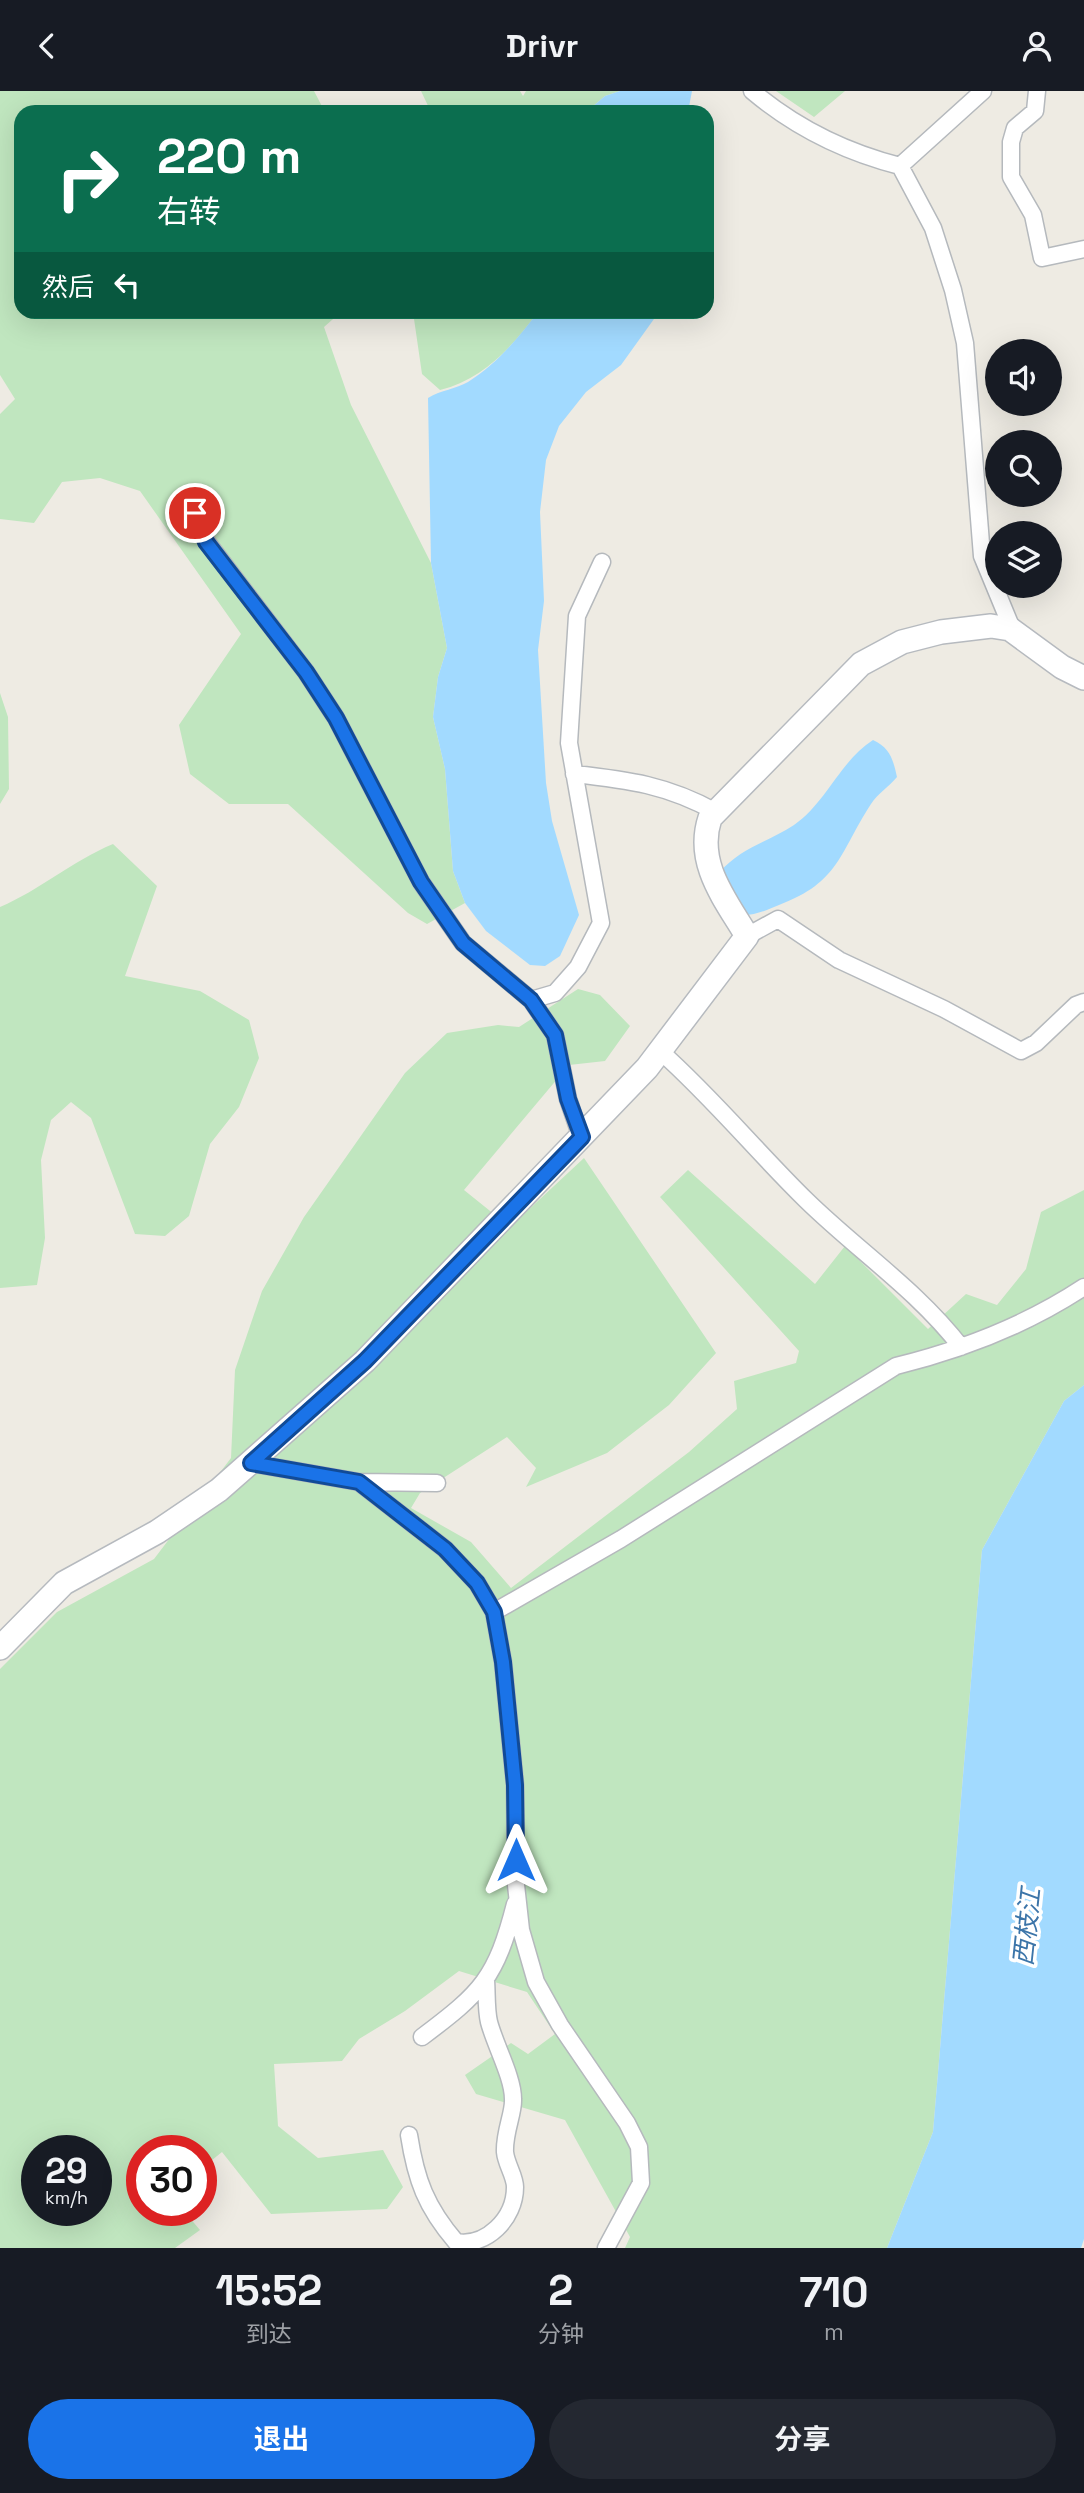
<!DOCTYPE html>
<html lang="zh">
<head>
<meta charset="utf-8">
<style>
  :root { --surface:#171b24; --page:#242831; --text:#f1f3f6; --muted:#9ea1a6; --accent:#1a73e8 }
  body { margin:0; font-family:"Space Grotesk","Noto Sans SC",sans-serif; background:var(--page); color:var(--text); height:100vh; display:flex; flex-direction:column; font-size:26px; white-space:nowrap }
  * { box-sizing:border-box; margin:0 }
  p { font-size:23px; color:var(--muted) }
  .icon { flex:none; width:38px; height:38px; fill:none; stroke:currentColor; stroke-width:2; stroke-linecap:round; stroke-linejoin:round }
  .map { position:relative; height:2157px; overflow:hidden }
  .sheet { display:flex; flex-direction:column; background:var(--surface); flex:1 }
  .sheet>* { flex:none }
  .banner { position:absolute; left:14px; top:14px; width:700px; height:214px; border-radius:21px; box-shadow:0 7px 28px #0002; background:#0b6e4f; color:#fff; overflow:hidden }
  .tools { position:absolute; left:985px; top:248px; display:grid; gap:14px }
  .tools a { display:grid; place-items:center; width:77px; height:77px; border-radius:50%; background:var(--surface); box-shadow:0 7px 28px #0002; font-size:35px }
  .speed { position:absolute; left:21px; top:2044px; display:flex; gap:14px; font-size:35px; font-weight:700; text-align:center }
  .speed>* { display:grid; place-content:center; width:91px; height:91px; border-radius:50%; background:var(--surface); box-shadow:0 7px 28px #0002; line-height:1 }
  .speed small { font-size:18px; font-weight:400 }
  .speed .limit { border:10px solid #d22; background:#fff; color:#111 }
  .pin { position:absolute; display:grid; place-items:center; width:60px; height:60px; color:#fff; margin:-30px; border:4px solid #fff; border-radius:50%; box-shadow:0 2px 7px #0007 }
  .me { position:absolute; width:77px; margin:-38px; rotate:0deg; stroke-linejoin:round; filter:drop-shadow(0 0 5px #0008) }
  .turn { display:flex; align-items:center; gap:24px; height:147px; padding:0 28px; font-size:32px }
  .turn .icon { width:91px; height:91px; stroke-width:2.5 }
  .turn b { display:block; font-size:49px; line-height:60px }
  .then { display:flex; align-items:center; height:66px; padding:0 28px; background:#0003; gap:14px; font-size:26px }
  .eta { display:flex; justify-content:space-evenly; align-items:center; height:119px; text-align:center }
  .eta b { font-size:42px; font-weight:700; line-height:49px }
  .primary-button { display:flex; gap:14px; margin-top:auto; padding:14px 28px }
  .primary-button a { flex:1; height:80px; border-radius:42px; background:var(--accent); color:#fff; font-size:28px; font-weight:700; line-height:80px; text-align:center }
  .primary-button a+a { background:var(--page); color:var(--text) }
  header { display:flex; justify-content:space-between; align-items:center; height:91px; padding:0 28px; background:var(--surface); font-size:32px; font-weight:700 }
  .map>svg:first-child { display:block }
</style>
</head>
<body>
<header><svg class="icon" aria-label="back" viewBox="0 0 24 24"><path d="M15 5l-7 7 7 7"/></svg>Drivr<svg class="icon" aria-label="person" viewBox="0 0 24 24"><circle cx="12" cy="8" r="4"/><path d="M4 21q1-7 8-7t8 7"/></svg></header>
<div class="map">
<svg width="1084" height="2157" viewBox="0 0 1084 2157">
  <rect width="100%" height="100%" fill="#eeebe3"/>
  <path fill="#c0e6bf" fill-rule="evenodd" d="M0,0H314L325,21H21V220L341,221L324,236L351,314L431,472L447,557L438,586L433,626L445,678L453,780L465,812L427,833L408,822L288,713H229L190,683L179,634L241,543L140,400L100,387L62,391L34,432L0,428V323L15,308L0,284Z
    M421,0H520L523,5L526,0H620L605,5L592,16V21H431Z
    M776,0H845L814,26Z
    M413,221H538C512,256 484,288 440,299L422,283Z
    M0,602L8,626L9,698L0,713Z
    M113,753L157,795L125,885L200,900L249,929L259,967L239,1016L210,1053L189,1125L165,1145L135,1143L91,1027L71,1011L51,1029L41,1069L45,1147L37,1194L0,1197V816C40,799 72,770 113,753Z
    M578,898L600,904L630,935L605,970L569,974L464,1099L510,1136L584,1067L716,1262L669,1314L607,1362L526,1396L536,1377L507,1346L420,1402L411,1417L471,1451L511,1497L689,1361L737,1318L734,1290L796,1272L799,1260L660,1106L688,1079L815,1193L845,1155L928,1238L966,1203L997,1214L1026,1178L1041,1121L1084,1099V1294L1064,1310L982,1459L933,2041L887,2157H625L630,2146L565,2029L476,2003L465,1984L511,1952L528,1963L555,1943L527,1901L459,1880L405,1920L359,1948L342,1970L274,1973L278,2035L318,2067L383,2059L403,2096L387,2118L271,2123L222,2061L201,2078V2060H142V2119H183L200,2139L175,2157H0V1578L57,1521L154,1468L231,1367L235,1279L262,1200L304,1126L405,982L447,942L498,934L519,936ZM37,2060H96V2119H37Z"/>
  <path fill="#a2daff" d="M620,0H692L688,21H592V16L605,5Z
    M538,221H659L621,274L586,301L559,335L546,369L540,421L544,510L538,559L546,692L552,730L579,824L560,865L545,875L530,874L486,840L465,812L453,780L445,678L433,626L438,586L447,557L431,472L428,307C441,299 456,298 468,291C497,273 518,247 538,221Z
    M873,649C890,657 893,668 897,686C889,696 877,703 871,713C839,762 840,791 779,814C767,819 756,824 743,824L720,781C740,757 770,750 794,734C827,711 840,670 873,649Z
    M1084,1294V2148L1081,2157H887L933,2041L982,1459L1064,1310Z"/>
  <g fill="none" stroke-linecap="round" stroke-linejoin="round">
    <defs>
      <path id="street" d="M752,0C796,37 845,61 900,75L983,0
        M1037,0L1035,20L1015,37L1011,51V86L1033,124L1042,167L1084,158
        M900,75L933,137L953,199L965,252L982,465L1013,540
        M195,422L207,451L306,581L336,627L421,791L463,852L531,909L555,944L568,1008L581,1046
        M574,683C629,689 667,694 716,721
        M747,845L778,828L839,869L944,918L1021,960L1036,952L1076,914L1084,911
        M531,909L555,902L578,876L601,832L569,652L577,525L602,471
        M660,960C712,1006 756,1060 806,1109C857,1159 917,1199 961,1256
        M251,1372L359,1391L445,1458L477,1492L494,1521L503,1571L515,1694L516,1794L521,1839L536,1891L560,1934L627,2032L639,2056L641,2092L606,2157
        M359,1391L437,1392
        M494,1521L621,1448L896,1275C961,1259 1028,1233 1084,1196
        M422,1946C482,1901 496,1887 515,1813
        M409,2044C416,2089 426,2116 456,2151C486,2156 515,2128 515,2096C515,2085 506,2073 505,2061C504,2041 514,2022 513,2008C513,1986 495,1954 489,1931C486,1918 487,1903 486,1889"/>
      <path id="secondary" d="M0,1557L64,1492L157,1441L219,1399L365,1270L647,977L747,845C725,808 695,772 710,727L861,573L902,551L941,541L991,535L1010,538L1062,576L1084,587"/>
    </defs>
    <use href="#street" stroke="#b5b9bd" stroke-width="19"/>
    <use href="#secondary" stroke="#b6babf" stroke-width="26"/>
    <use href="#street" stroke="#fff" stroke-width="16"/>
    <use href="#secondary" stroke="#fff" stroke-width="23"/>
  </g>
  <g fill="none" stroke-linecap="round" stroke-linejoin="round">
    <defs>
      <path id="route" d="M195,422L206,451L306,581L336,627L421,791L463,852L531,909L555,944L568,1008L582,1046L365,1270L251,1372L359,1391L445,1458L477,1492L494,1521L503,1571L515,1694L516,1769"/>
    </defs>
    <use href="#route" stroke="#114b97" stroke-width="18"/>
    <use href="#route" stroke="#1a73e8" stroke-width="12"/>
  </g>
  <g text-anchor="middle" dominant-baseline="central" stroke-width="7" stroke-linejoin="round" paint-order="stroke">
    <g font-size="26" font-style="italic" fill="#3c75a9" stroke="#fff">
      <text transform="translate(1027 1836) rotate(-84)">西枝江</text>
    </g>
  </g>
</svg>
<div class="tools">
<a><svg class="icon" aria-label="sound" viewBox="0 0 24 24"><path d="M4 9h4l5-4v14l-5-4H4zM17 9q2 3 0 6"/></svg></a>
<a><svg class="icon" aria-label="search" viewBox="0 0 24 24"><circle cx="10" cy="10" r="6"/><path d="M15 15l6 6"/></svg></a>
<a><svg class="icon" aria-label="layers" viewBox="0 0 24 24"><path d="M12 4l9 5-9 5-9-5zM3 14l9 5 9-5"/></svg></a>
</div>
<div class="speed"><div>29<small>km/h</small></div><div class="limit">30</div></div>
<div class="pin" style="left:195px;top:422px;background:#d93025"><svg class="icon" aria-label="arrive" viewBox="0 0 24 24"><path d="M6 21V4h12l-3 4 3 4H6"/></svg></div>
<svg class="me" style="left:516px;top:1769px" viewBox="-20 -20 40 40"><path d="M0-17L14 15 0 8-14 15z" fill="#1a73e8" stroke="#fff" stroke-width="4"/></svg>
<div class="banner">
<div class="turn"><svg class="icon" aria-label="right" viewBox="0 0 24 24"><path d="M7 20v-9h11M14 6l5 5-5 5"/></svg><div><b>220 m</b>右转</div></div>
<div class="then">然后<svg class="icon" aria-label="left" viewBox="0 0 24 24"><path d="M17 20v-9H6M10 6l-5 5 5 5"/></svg></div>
</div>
</div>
<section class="sheet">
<div class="eta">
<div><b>15:52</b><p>到达</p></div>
<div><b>2</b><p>分钟</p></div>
<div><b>710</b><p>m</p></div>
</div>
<div class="primary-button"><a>退出</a><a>分享</a></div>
</section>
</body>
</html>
